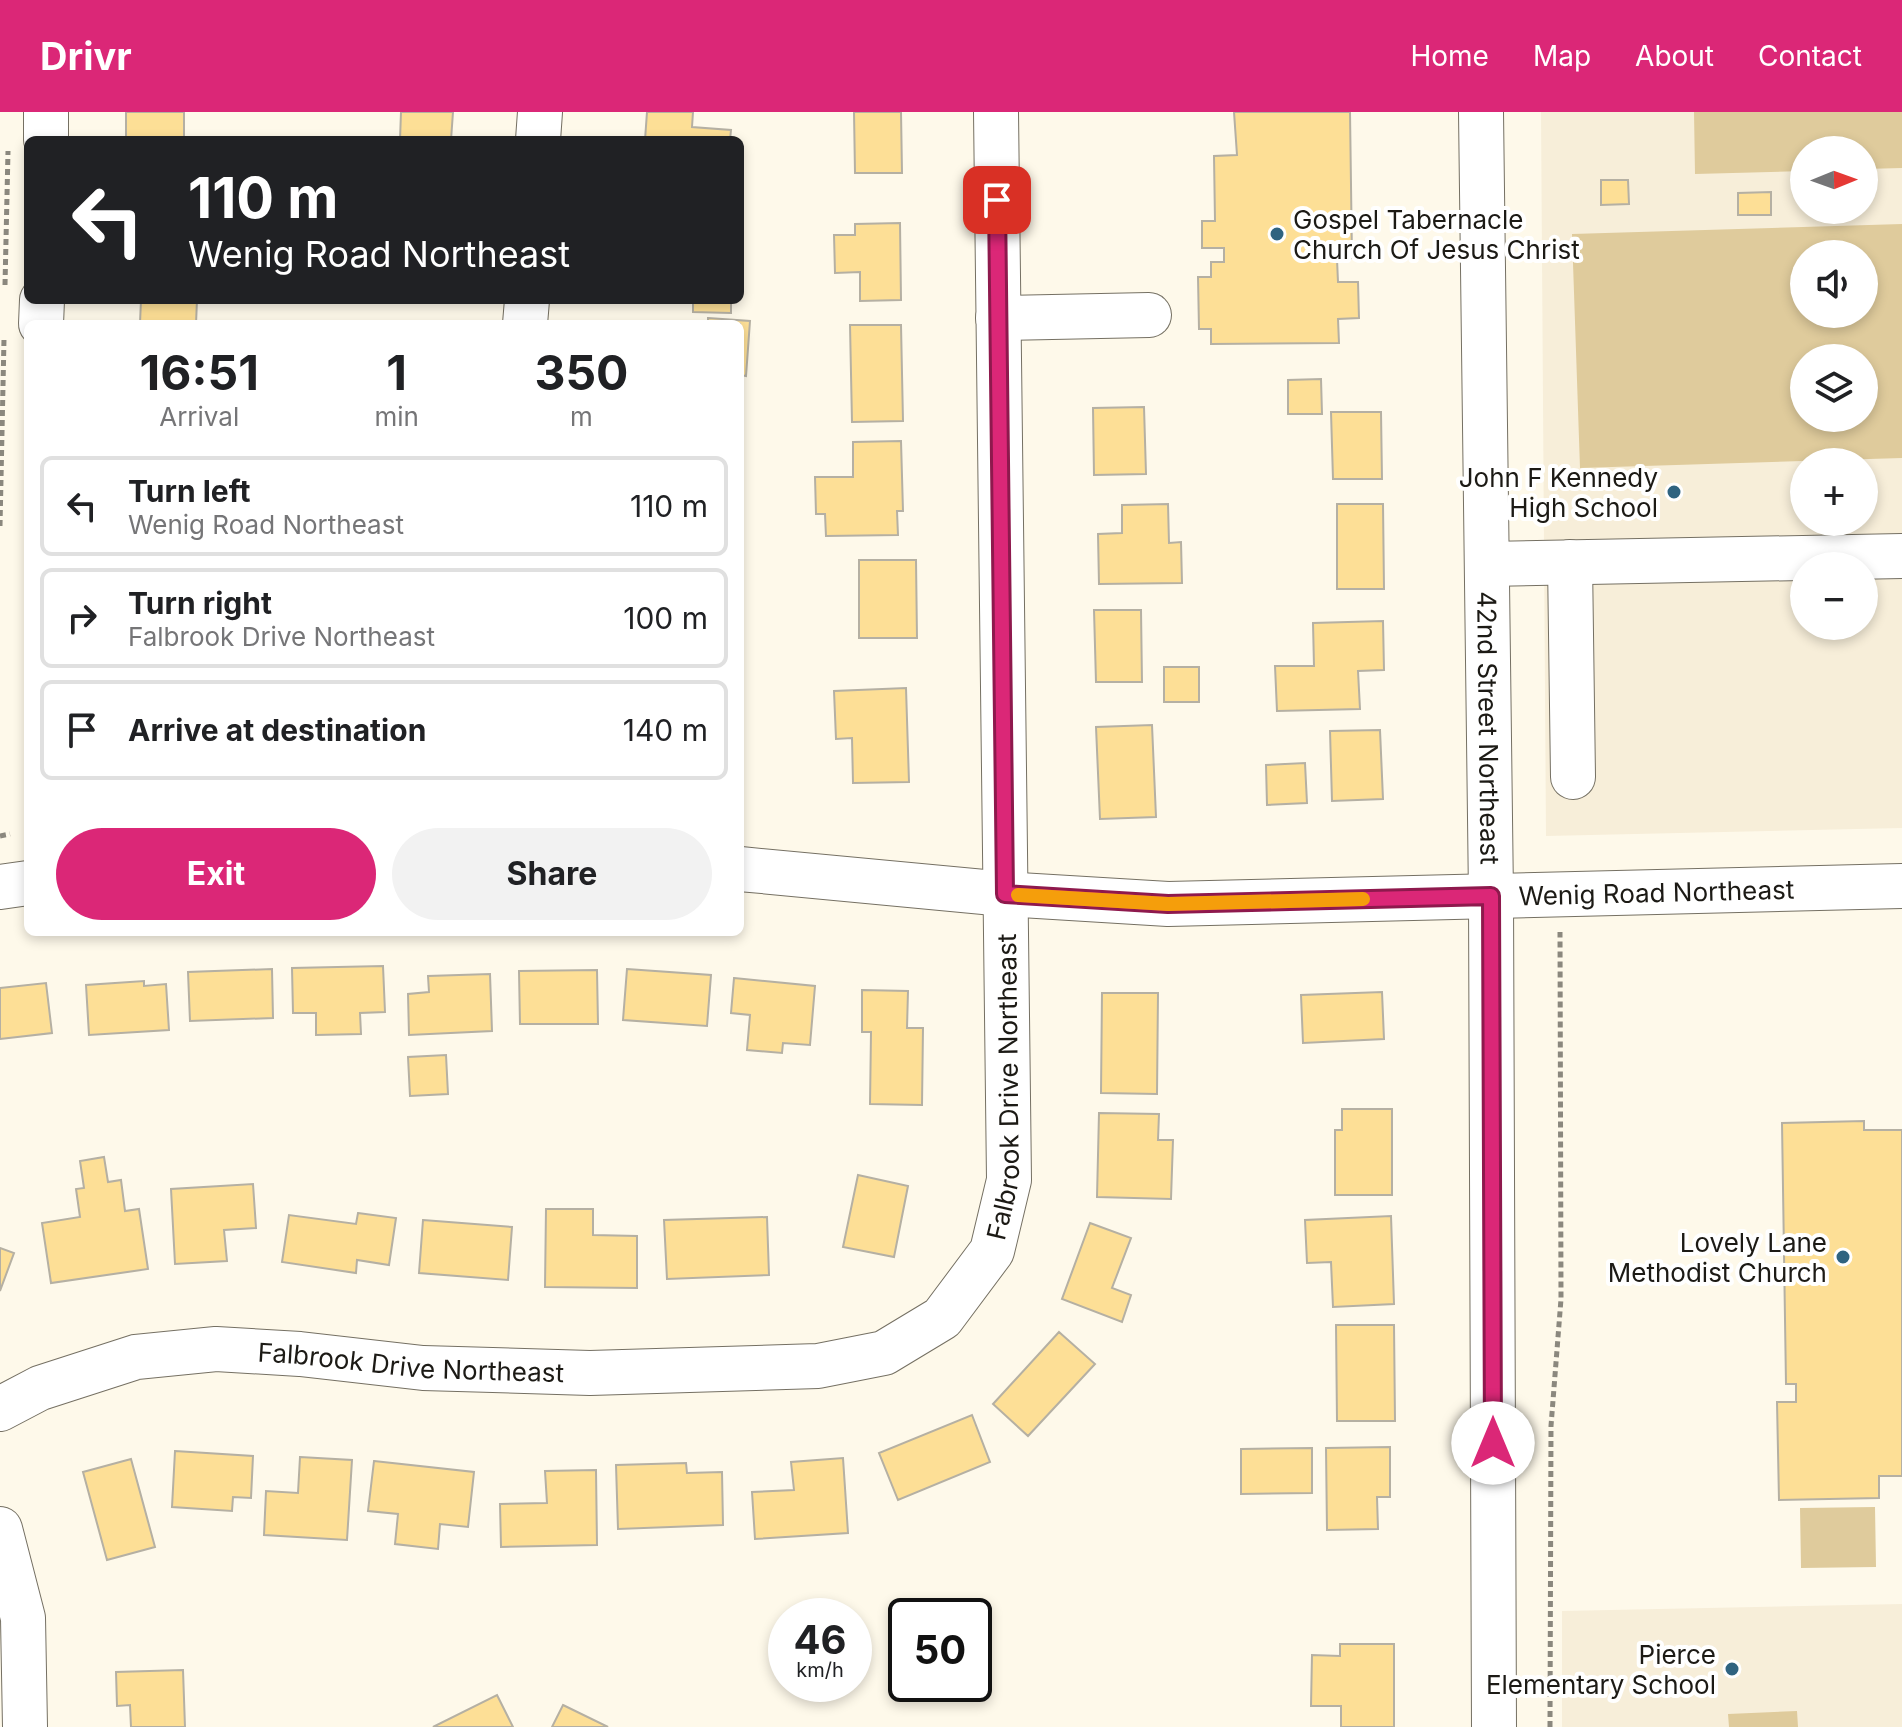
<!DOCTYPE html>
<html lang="en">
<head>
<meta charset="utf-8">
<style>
  :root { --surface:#fff; --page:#f2f2f2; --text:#202124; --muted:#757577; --line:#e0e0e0; --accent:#db2777 }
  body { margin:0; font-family:Inter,sans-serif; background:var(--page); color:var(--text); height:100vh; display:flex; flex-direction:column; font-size:30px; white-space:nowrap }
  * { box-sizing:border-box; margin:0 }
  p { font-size:26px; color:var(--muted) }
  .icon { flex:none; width:44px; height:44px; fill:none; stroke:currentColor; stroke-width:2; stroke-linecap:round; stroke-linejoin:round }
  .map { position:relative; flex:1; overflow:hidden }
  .side { position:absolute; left:24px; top:208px; width:720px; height:616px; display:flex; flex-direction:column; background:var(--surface); border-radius:12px; box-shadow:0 4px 12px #0003 }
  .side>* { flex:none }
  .guide { position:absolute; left:24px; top:24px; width:720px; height:168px; border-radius:12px; box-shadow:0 4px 12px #0003; background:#202124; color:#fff; overflow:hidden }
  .needle { width:52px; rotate:89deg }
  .fabs { position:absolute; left:1790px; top:24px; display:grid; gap:16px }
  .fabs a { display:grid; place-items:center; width:88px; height:88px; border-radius:50%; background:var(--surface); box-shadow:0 4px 12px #0003; font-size:40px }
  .speed { position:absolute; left:768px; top:1486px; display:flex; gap:16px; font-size:40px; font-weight:700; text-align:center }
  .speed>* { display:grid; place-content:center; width:104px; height:104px; border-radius:50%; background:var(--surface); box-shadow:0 4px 12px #0003; line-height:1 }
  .speed small { font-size:20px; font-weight:400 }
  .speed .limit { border:4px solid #111; border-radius:12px; background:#fff; color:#111 }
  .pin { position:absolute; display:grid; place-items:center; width:68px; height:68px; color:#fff; margin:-34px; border-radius:16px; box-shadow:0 4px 12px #0006 }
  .me { position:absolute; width:88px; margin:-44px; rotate:0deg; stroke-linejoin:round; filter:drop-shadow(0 0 6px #0008) }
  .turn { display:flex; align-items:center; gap:28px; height:168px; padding:0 32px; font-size:36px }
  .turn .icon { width:104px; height:104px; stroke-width:2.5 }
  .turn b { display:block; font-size:56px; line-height:68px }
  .eta { display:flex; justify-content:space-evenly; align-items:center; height:136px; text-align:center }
  .eta b { font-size:48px; font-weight:700; line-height:56px }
  .cta { display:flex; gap:16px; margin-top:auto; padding:16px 32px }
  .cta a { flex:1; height:92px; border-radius:48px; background:var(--accent); color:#fff; font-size:32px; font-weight:700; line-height:92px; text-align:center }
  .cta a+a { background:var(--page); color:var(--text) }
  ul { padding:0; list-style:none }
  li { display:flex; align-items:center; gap:24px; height:100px; margin:0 16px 12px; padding:0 16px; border:4px solid var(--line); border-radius:12px }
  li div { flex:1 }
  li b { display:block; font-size:30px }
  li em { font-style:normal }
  header { display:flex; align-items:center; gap:48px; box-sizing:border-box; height:112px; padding:0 40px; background:var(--accent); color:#fff }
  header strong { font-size:38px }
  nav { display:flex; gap:44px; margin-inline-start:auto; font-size:28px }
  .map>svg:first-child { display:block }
</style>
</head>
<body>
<header>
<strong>Drivr</strong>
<nav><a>Home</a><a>Map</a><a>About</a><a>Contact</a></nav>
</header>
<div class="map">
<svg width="1902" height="1615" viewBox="0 0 1902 1615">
  <rect width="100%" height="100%" fill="#fef9ea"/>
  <path fill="#f7eed9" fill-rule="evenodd" d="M1541,0H1902V716L1546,724ZM1804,38H1864V98H1804ZM1804,142H1864V202H1804ZM1804,246H1864V306H1804ZM1804,350H1864V410H1804ZM1804,454H1864V514H1804Z
    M1902,1492V1615H1562V1499Z"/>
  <path fill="#dfcb9c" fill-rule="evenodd" d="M1694,0H1902V56L1864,57V38H1804V59L1695,62Z
    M1902,112V346L1580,356L1572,122ZM1804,142H1864V202H1804ZM1804,246H1864V306H1804Z
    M1875,1395L1876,1455L1801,1456L1800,1396Z
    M1797,1599L1798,1615H1729L1728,1602Z"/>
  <path fill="#fddf96" stroke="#b5b0a3" stroke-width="2" d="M126,0H184V28H126Z
    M401,0H453L451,28H400Z
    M647,0H693L692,15L731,18L730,28H645Z
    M854,0H901L902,61H855Z
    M1234,0H1350L1352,146L1337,147L1338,170H1358L1359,206L1338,207L1339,231L1211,232V217H1199L1198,165H1211V150H1224V136H1202V109H1215L1214,44L1237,43Z
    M1601,68H1628L1629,92L1601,93Z
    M1771,80V103H1738V81Z
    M900,111L901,188L860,189V160L835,161L834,123H855V112Z
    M141,188H197L196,212L140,211Z
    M693,188H731V201L693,200Z
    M708,206L750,209L746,264L740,263V212H708Z
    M850,213H901L903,309L852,310Z
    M1321,267L1322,302H1288V268Z
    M1144,295L1146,362L1094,363L1093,296Z
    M1331,300H1381L1382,367H1333Z
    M901,329L903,399H897L898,423L826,424L825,402H816L815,365H853V330Z
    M1168,392L1169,431L1181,430L1182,471L1099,472L1098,422L1122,421V393Z
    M1337,392H1383L1384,477H1337Z
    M859,448H916L917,526H859Z
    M1094,498H1141L1142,570H1096Z
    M1383,509L1384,558L1358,559L1360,597L1277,599L1275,554H1314L1313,511Z
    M1164,555H1199V590H1164Z
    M906,576L909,670L853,671L852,626L836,627L834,579Z
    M1152,613L1156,705L1100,707L1096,615Z
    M1380,618L1383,687L1332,689L1330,619Z
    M1305,651L1307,691L1267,693L1266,653Z
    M383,854L385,900L360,901L361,922L316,923V901H293L292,856Z
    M272,857L273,906L190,909L188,860Z
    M627,857L711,863L707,914L623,908Z
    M597,858L598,912H520L519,859Z
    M490,862L492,919L409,923L408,882L429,880L428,864Z
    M734,866L815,874L810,933L783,931L782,941L747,938L750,903L731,901Z
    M144,869V874L166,872L169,918L89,923L86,873Z
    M46,871L52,921L0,927V876Z
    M862,878L908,879L907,916H923L922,993L870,992L871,920H862Z
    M1382,880L1384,927L1303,931L1301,883Z
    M1102,881H1158L1157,982L1101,981Z
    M446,943L448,982L410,984L408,945Z
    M1342,997H1392V1083H1335V1018H1342Z
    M1099,1001L1159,1002L1158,1028H1173L1171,1087L1097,1085Z
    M1864,1009V1018H1902V1364H1879V1386L1779,1388L1777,1290H1796V1272H1786L1782,1011Z
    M104,1045L108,1070L121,1068L125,1099L139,1097L148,1157L51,1171L42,1111L80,1105L76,1077L84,1076L80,1049Z
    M858,1063L908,1074L894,1145L843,1135Z
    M253,1072L256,1116L224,1118L227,1149L175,1152L171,1077Z
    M546,1097H593V1123L637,1124V1176L545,1175Z
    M358,1101L396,1106L389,1153L357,1148L356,1161L282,1150L289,1103L356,1112Z
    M1391,1104L1394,1192L1333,1195L1331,1150L1307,1151L1305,1108Z
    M767,1105L769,1163L667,1167L664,1108Z
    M423,1108L512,1115L508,1168L419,1161Z
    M1090,1111L1131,1126L1112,1176L1131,1183L1122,1210L1062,1187Z
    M0,1136L14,1141L0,1179Z
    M1336,1213H1394L1395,1309H1337Z
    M1059,1220L1095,1252L1028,1324L993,1292Z
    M972,1303L990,1350L898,1388L879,1341Z
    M1390,1335V1385H1377L1378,1417L1327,1418L1326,1336Z
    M1312,1336V1381L1241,1382V1337Z
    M175,1339L253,1344L251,1386L233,1385L232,1399L172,1395Z
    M300,1345L352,1348L347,1428L264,1423L266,1379L298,1381Z
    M843,1346L848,1421L755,1427L752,1380L794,1378L791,1350Z
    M131,1347L155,1435L107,1448L83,1360Z
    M374,1349L474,1360L468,1415L440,1412L438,1437L395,1432L398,1402L368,1399Z
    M686,1351L687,1361L722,1360L723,1413L618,1417L616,1353Z
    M596,1358L597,1433L501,1435L500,1392L547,1391L545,1359Z
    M1340,1532H1394V1615H1341V1594H1311L1312,1543L1340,1544Z
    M183,1558L185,1615H131L130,1593L117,1594L116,1560Z
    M497,1583L513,1615H433Z
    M563,1593L608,1615H552Z"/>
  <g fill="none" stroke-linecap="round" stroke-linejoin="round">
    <defs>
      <g id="minor">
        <path d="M46,28V0"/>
        <path d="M538,28L540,0"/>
        <path d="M998,206L1149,203"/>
        <path d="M41,212L42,188"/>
        <path d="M525,212L527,188"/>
        <path d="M1570,450L1573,665"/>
        <path d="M1487,452L1902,444"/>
        <path id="s1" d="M740,757L1005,782L1168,792L1902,774"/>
        <path d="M0,775L28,771"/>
        <path id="s2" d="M0,1297L40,1276L136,1245L216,1237L300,1242L423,1256L590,1261L818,1254L884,1241L942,1206L992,1139L1009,1068L996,0"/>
        <path d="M0,1417L23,1506L25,1615"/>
      </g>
      <g id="major">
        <path id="s3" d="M1481,0L1491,784L1494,1615"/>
      </g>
    </defs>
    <use href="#minor" stroke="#757063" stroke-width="46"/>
    <use href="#major" stroke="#757063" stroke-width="46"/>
    <path stroke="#8b887e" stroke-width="5" stroke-dasharray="6 4" stroke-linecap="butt" d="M5,173L8,39
      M0,414L4,227
      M0,724L10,722
      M1550,1615L1551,1314L1561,1187L1560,820"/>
    <use href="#minor" stroke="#fff" stroke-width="44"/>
    <use href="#major" stroke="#fff" stroke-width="44"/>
  </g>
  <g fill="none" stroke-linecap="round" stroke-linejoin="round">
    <defs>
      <path id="route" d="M997,88L1005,782L1168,792L1491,784L1493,1331"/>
    </defs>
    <use href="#route" stroke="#8e194d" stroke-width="20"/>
    <use href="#route" stroke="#db2777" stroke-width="14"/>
    <path stroke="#f59e0b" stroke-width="14" d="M1018,783L1168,792L1363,787"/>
  </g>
  <g fill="#2f6380" stroke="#fff" stroke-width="3">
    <circle cx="1277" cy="122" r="8"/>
    <circle cx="1674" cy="380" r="8"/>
    <circle cx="1843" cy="1145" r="8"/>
    <circle cx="1732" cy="1557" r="8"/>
  </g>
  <g text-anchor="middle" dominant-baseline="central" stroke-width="8" stroke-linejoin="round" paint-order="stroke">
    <g font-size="26" fill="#1c1a15" stroke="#fff" text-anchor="end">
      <text x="1293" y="107" text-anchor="start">Gospel Tabernacle<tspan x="1293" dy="30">Church Of Jesus Christ</tspan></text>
      <text x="1658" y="365">John F Kennedy<tspan x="1658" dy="30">High School</tspan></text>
      <text x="1827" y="1130">Lovely Lane<tspan x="1827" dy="30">Methodist Church</tspan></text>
      <text x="1716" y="1542">Pierce<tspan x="1716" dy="30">Elementary School</tspan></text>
    </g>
    <g font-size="26" fill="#1c1a15" stroke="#fff">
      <text stroke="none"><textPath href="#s3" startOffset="616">42nd Street Northeast</textPath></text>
      <text stroke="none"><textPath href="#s1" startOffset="918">Wenig Road Northeast</textPath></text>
      <text stroke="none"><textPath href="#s2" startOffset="1214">Falbrook Drive Northeast</textPath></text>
      <text stroke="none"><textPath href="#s2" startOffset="422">Falbrook Drive Northeast</textPath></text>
    </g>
  </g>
</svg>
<div class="fabs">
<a><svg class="needle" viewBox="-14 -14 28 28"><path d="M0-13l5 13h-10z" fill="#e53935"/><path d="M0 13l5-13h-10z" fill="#757577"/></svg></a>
<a><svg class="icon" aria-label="sound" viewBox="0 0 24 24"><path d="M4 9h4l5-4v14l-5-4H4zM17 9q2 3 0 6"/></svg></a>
<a><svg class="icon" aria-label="layers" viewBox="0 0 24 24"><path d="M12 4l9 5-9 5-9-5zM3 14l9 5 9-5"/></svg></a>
<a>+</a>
<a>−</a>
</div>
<div class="speed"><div>46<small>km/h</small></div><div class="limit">50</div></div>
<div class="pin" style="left:997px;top:88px;background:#d93025"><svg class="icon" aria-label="arrive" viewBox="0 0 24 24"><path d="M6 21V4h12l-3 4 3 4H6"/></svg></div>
<svg class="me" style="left:1493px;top:1331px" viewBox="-20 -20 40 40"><circle r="19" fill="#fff"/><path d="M0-13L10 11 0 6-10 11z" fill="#db2777"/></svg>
<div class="guide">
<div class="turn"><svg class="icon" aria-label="left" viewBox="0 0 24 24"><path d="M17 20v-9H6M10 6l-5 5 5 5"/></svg><div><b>110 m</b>Wenig Road Northeast</div></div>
</div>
<section class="side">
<div class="eta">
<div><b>16:51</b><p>Arrival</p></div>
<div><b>1</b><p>min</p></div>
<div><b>350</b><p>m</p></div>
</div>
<ul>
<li><svg class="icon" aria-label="left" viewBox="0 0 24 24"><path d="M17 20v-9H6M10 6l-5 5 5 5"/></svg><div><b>Turn left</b><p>Wenig Road Northeast</p></div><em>110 m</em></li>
<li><svg class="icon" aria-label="right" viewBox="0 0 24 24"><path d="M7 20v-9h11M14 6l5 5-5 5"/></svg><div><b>Turn right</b><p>Falbrook Drive Northeast</p></div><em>100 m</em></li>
<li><svg class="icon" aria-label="arrive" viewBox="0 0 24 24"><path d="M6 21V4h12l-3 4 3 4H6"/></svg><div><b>Arrive at destination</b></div><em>140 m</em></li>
</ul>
<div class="cta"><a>Exit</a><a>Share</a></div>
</section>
</div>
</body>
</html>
